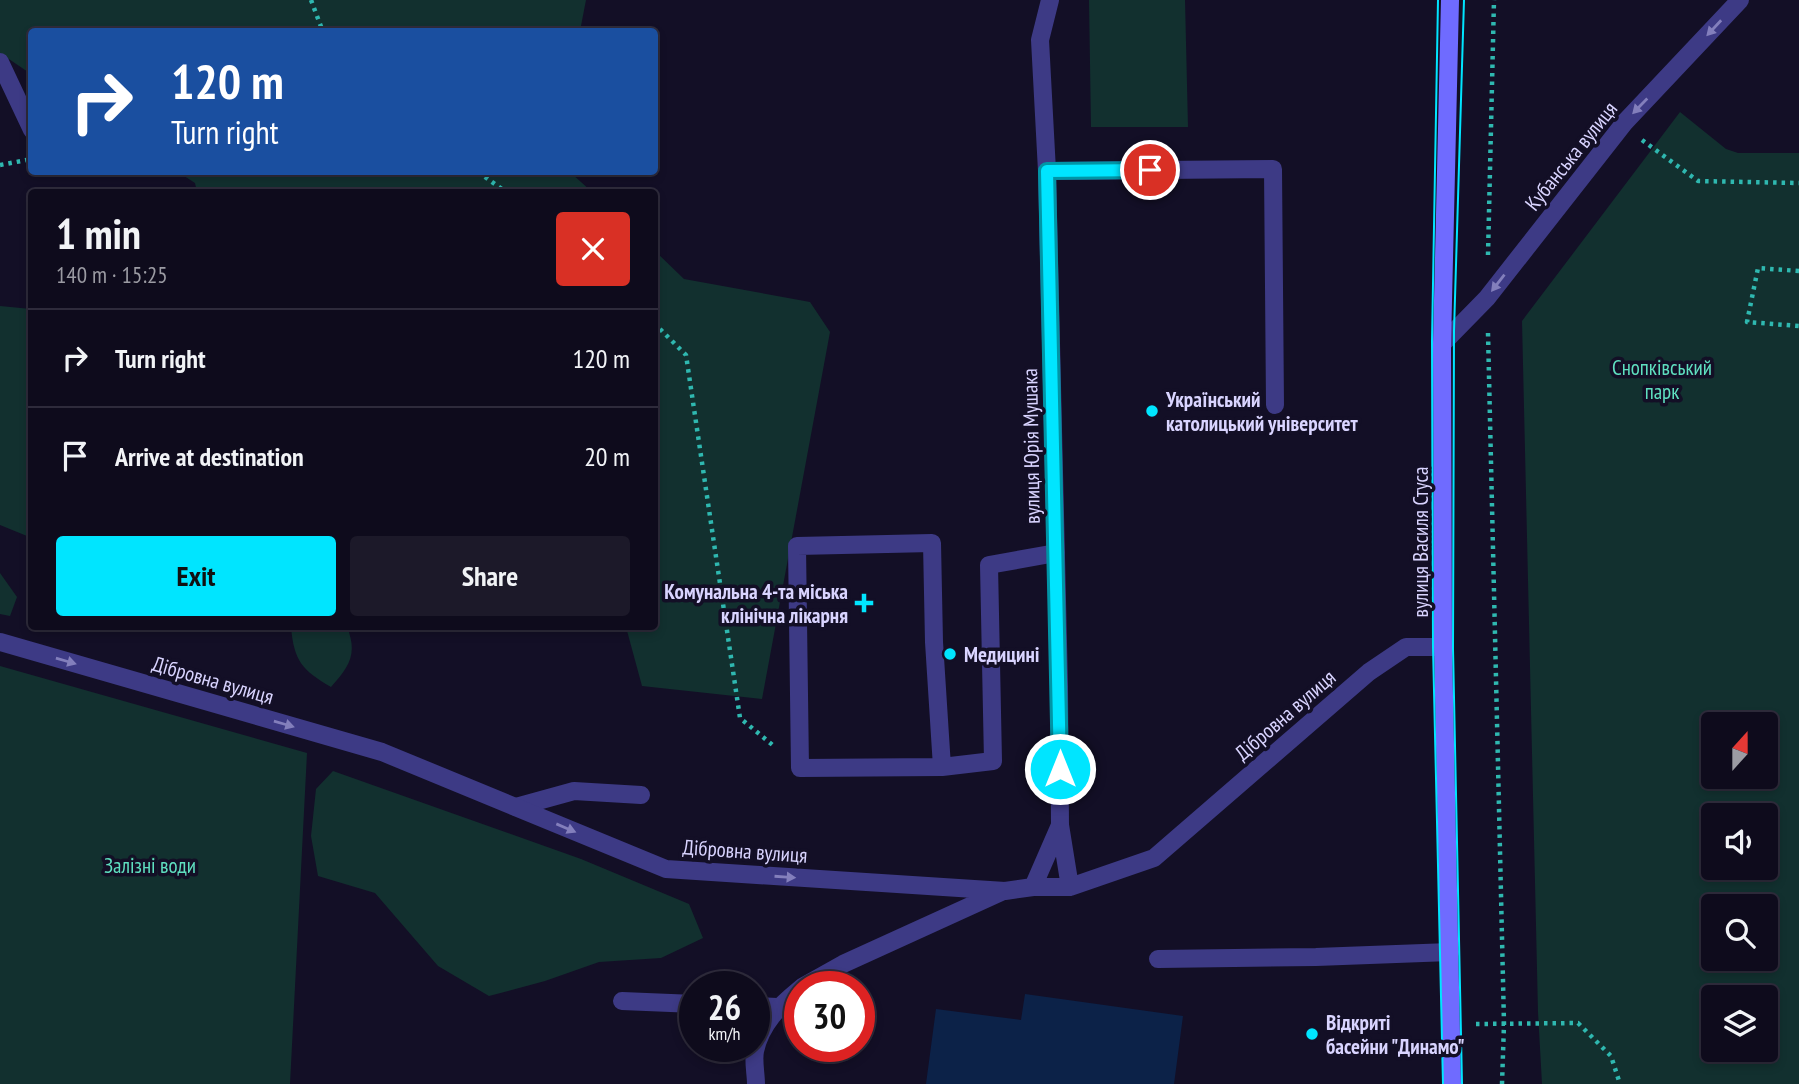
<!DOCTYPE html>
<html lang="en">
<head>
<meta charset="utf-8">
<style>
  :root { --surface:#0e0b1c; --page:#1c1929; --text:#f1f3f6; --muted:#9b9ba3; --line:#2e2b3b; --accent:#00e5ff }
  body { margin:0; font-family:"PT Sans Narrow",sans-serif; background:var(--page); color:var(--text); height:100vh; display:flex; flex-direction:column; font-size:26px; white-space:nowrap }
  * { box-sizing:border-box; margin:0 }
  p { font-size:23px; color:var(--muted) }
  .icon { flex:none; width:38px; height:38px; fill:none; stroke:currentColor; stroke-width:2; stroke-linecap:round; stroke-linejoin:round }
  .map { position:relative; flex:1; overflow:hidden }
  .panel { position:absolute; left:28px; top:189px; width:630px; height:441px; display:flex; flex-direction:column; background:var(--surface); border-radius:7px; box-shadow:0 4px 10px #0003,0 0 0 2px var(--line) }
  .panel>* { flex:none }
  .banner { position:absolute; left:28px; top:28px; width:630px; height:147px; border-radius:7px; box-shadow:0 4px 10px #0003,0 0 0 2px var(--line); background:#1a4fa0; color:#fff; overflow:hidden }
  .needle { width:46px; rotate:21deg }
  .fabs { position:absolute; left:1701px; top:712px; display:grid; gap:14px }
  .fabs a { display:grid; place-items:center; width:77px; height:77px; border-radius:7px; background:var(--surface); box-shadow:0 4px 10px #0003,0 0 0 2px var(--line); font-size:35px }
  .speed { position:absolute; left:679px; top:971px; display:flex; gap:14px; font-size:35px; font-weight:700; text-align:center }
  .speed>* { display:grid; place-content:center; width:91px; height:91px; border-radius:50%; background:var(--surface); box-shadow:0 4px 10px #0003,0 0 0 2px var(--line); line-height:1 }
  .speed small { font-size:18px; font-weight:400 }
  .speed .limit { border:10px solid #d22; background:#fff; color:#111 }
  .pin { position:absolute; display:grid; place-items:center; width:60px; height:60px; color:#fff; margin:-30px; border:4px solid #fff; border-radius:50%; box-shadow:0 2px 7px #0007 }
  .me { position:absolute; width:77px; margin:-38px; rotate:0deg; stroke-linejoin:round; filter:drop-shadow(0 0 5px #0008) }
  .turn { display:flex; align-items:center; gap:24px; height:147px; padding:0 28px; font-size:32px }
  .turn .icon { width:91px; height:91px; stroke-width:2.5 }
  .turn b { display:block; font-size:49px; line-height:60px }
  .round { display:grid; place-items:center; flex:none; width:74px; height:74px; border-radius:7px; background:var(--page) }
  .summary { display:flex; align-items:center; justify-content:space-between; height:119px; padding:0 28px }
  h1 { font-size:42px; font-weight:600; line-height:52px }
  .action { display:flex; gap:14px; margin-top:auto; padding:14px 28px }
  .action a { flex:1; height:80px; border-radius:7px; background:var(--accent); color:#111; font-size:28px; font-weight:600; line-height:80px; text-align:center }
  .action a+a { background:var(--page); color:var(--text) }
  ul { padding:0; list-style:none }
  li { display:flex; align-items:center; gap:21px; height:98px; padding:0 28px; border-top:2px solid var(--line) }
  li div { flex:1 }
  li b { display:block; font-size:26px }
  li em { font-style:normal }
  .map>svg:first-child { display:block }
</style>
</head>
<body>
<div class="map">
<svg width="1799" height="1084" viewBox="0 0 1799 1084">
  <rect width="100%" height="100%" fill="#130f26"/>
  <path fill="#12302f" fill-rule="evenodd" d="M0,0H586L580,31L32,32L31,74L0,53Z
    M1089,0H1185L1188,127H1091Z
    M1680,112L1726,149L1738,153H1799V1084H1542L1538,1012L1522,321ZM1713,724H1766V777H1713ZM1713,816H1766V868H1713ZM1713,906H1766V959H1713ZM1713,998H1766V1050H1713Z
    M178,172H570L592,192H197L195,183Z
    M655,251L684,279L810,302L830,332L762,699L642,686L626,627L654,626Z
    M0,306L31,309L32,424L28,426L27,454L30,480L27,536L0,525Z
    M0,573L17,597L10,616L0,614Z
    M291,627H347C358,654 349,667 331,687C302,670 294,661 291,627Z
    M0,666L307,753L290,1084H0Z
    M333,771L581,859L689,904L703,938L661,958L599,962L545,981L489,996L438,966L375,893L318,876L311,836L316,789Z"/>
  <path fill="#0c2248" d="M1025,994L1183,1016L1174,1084H926L936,1009L1021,1020Z"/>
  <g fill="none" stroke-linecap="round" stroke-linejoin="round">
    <path stroke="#2fb8b0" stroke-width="4.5" stroke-dasharray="3.5 5" stroke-linecap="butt" d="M311,0L323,32
      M1642,140L1698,181L1799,183
      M0,165L32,159
      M478,172L506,192
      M1488,255L1494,0
      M1799,271L1758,268L1747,322L1799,326
      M654,323L686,355L740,718L775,747
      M1488,333L1504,1024L1502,1084
      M1476,1024L1578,1023L1611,1056L1620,1084"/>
    <path stroke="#3d3a85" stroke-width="18" d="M0,62L32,130
      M1047,171L1273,169L1275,405
      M942,767L800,768L797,546L932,543L934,642L942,767L993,761L989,565L1056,553
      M516,807L574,791L641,795
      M1158,959L1316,957L1450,952
      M622,1001L695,1004
      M754,1006L777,1007"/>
    <path stroke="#3d3a85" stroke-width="18" d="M1442,344L1487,298L1625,122L1740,0
      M0,642L382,752L666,869L1005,891L1033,887H1070L1154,858L1369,672L1406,647H1443
      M1060,825L1070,887
      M1033,887L1060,825L1059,686L1047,171L1040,40L1050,0
      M802,987L843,964L1001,892
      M756,1084C756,1074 753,1061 755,1051C761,1024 779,1006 800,989"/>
    <path stroke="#6f6bff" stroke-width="18" d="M1450,0L1442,344L1443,647L1452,1084"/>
    <path stroke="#00e5ff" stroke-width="2" d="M1438,0L1432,341L1433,647L1443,1084
      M1462,1084L1453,649L1454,331L1464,0"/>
  </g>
  <defs><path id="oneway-solid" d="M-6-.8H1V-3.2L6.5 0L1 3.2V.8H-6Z" transform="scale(1.75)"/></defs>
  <g fill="#837fbc">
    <use href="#oneway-solid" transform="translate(1714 28) rotate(133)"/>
    <use href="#oneway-solid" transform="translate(1640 106) rotate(134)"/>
    <use href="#oneway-solid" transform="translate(1498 283) rotate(128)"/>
    <use href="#oneway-solid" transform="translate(66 661) rotate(16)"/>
    <use href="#oneway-solid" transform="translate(284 724) rotate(16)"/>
    <use href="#oneway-solid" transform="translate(566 828) rotate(23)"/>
    <use href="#oneway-solid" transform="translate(785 877) rotate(4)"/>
  </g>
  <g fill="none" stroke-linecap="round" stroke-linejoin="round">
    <defs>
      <path id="route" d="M1060,769L1047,171L1150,170"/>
    </defs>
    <use href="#route" stroke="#0095a6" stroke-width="18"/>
    <use href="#route" stroke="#00e5ff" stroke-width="12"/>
  </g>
  <g fill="#00e5ff" stroke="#130f26" stroke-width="2.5">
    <circle cx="1152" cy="411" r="7"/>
    <path d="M860.5 592.5h7v7h7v7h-7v7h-7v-7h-7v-7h7z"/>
    <circle cx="950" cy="654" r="7"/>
    <circle cx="1312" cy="1034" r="7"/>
  </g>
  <g text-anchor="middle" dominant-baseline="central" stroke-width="7" stroke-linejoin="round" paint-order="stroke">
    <g font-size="21" fill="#d9d4ff" stroke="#130f26">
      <text transform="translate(1571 156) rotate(-51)">Кубанська вулиця</text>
      <text transform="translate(1031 446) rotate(-91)">вулиця Юрія Мушака</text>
      <text transform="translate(1420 542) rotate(-90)">вулиця Василя Стуса</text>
      <text transform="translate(213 680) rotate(16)">Дібровна вулиця</text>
      <text transform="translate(1285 715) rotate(-41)">Дібровна вулиця</text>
      <text transform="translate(745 851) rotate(4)">Дібровна вулиця</text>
    </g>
    <g font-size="21" fill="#5fe0c0" stroke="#130f26">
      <text x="1662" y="367">Снопківський<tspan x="1662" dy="24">парк</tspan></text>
      <text x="150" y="865">Залізні води</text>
    </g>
    <g font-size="21" font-weight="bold" fill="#d9d4ff" stroke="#130f26" text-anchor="start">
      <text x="1166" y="399">Український<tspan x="1166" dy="24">католицький університет</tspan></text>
      <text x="848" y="591" text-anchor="end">Комунальна 4-та міська<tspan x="848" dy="24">клінічна лікарня</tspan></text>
      <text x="964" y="654">Медицині</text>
      <text x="1326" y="1022">Відкриті<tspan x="1326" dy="24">басейни "Динамо"</tspan></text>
    </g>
  </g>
</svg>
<div class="fabs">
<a><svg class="needle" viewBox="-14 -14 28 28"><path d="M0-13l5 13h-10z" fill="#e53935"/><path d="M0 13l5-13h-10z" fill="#9b9ba3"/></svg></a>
<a><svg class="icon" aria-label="sound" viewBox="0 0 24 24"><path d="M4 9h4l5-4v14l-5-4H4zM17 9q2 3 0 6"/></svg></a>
<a><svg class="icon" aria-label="search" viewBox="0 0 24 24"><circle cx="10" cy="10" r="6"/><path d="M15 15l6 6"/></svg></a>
<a><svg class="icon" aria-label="layers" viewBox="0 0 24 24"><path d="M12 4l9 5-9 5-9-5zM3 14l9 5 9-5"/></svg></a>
</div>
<div class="speed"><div>26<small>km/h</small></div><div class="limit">30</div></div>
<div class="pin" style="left:1150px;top:170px;background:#d93025"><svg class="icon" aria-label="arrive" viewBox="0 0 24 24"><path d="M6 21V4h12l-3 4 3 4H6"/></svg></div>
<svg class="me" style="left:1060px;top:769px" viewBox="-20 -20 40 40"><circle r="17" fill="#00e5ff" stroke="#fff" stroke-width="3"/><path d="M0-11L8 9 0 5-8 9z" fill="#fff"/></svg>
<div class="banner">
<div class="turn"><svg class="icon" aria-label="right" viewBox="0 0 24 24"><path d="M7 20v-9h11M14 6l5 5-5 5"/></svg><div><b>120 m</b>Turn right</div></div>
</div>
<section class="panel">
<div class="summary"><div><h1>1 min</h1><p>140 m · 15:25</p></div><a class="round" style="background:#d93025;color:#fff"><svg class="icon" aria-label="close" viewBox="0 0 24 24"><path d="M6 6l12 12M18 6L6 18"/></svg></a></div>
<ul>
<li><svg class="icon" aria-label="right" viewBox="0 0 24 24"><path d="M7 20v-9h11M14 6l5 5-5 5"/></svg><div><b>Turn right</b></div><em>120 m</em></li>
<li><svg class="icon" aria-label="arrive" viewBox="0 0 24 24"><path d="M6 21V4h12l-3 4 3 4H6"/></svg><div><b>Arrive at destination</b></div><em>20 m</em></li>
</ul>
<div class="action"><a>Exit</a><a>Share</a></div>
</section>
</div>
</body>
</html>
